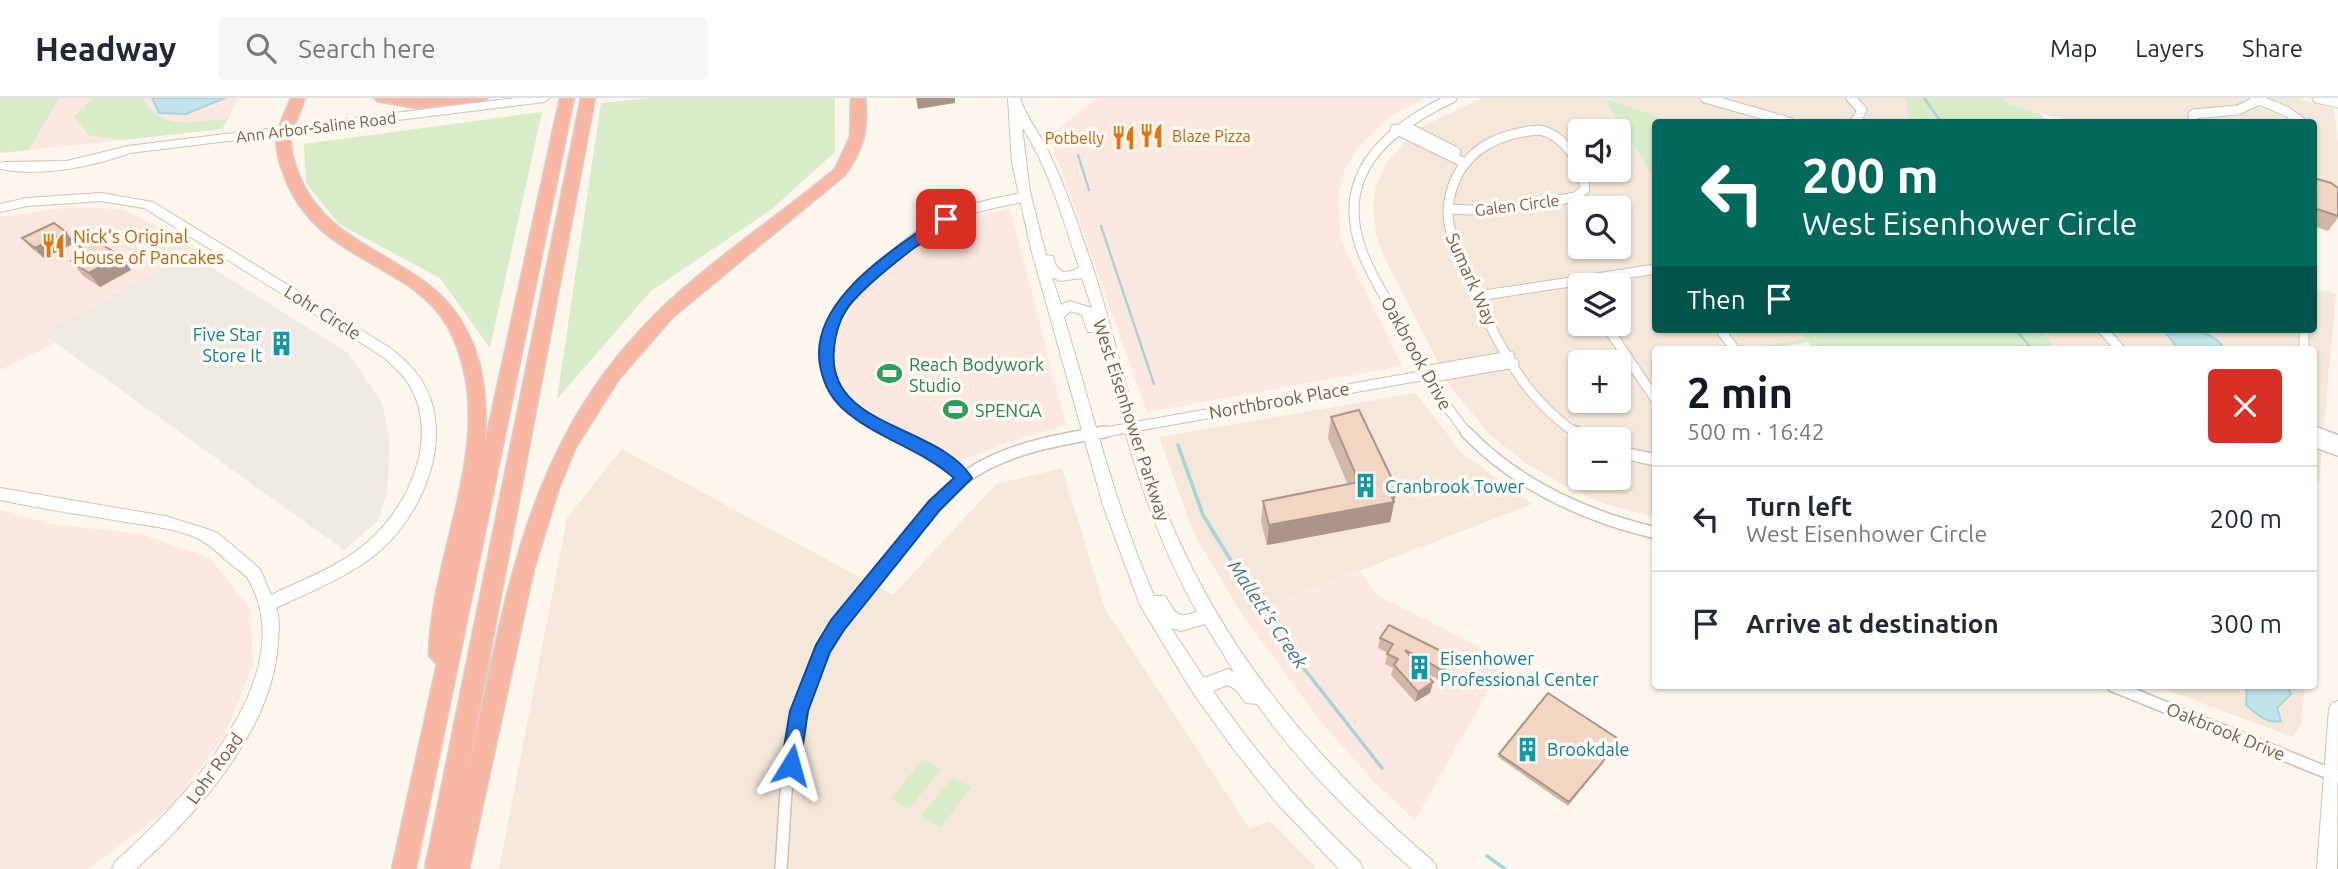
<!DOCTYPE html>
<html lang="en">
<head>
<meta charset="utf-8">
<style>
  :root { --surface:#fff; --page:#f6f6f7; --text:#1f2937; --muted:#747a83; --line:#e0e1e3; --accent:#111827 }
  body { margin:0; font-family:Ubuntu,sans-serif; background:var(--page); color:var(--text); height:100vh; display:flex; flex-direction:column; font-size:26px; white-space:nowrap }
  * { box-sizing:border-box; margin:0 }
  p { font-size:23px; color:var(--muted) }
  .icon { flex:none; width:38px; height:38px; fill:none; stroke:currentColor; stroke-width:2; stroke-linecap:round; stroke-linejoin:round }
  .map { position:relative; flex:1; overflow:hidden }
  .panel { position:absolute; left:1652px; top:248px; width:665px; height:343px; display:flex; flex-direction:column; background:var(--surface); border-radius:7px; box-shadow:0 2px 5px #0004 }
  .panel>* { flex:none }
  .top-card { position:absolute; left:1652px; top:21px; width:665px; height:214px; border-radius:7px; box-shadow:0 2px 5px #0004; background:#00695c; color:#fff; overflow:hidden }
  .buttons { position:absolute; left:1568px; top:21px; display:grid; gap:14px }
  .buttons a { display:grid; place-items:center; width:63px; height:63px; border-radius:7px; background:var(--surface); box-shadow:0 2px 5px #0004; font-size:35px }
  .pin { position:absolute; display:grid; place-items:center; width:60px; height:60px; color:#fff; margin:-30px; border-radius:14px; box-shadow:0 4px 10px #0006 }
  .me { position:absolute; width:77px; margin:-38px; rotate:8deg; stroke-linejoin:round; filter:drop-shadow(0 0 5px #0008) }
  .turn { display:flex; align-items:center; gap:24px; height:147px; padding:0 35px; font-size:32px }
  .turn .icon { width:91px; height:91px; stroke-width:2.5 }
  .turn b { display:block; font-size:49px; line-height:60px }
  .then { display:flex; align-items:center; height:66px; padding:0 35px; background:#0003; gap:14px; font-size:26px }
  .round { display:grid; place-items:center; flex:none; width:74px; height:74px; border-radius:7px; background:var(--page) }
  .head { display:flex; align-items:center; justify-content:space-between; height:119px; padding:0 35px }
  h1 { font-size:42px; font-weight:700; line-height:52px; color:var(--accent) }
  ul { padding:0; list-style:none }
  li { display:flex; align-items:center; gap:21px; height:105px; padding:0 35px; border-top:2px solid var(--line) }
  li div { flex:1 }
  li b { display:block; font-size:26px }
  li em { font-style:normal }
  header { display:flex; align-items:center; gap:42px; box-sizing:border-box; height:98px; padding:0 35px; background:var(--surface); border-bottom:2px solid var(--line) }
  header strong { font-size:33px }
  nav { display:flex; gap:38px; margin-inline-start:auto; font-size:24px }
  .search { width:490px; height:63px; background:var(--page); display:flex; align-items:center; gap:18px; box-sizing:border-box; padding:0 24px; border-radius:7px; color:var(--muted); font-size:26px }
  .map>svg:first-child { display:block }
</style>
</head>
<body>
<header>
<strong>Headway</strong>
<div class="search"><svg class="icon" aria-label="search" viewBox="0 0 24 24"><circle cx="10" cy="10" r="6"/><path d="M15 15l6 6"/></svg>Search here</div>
<nav><a>Map</a><a>Layers</a><a>Share</a></nav>
</header>
<div class="map">
<svg width="2338" height="771" viewBox="0 0 2338 771">
  <rect width="100%" height="100%" fill="#fdf6ec"/>
  <path fill="#f5e8da" fill-rule="evenodd" d="M1482,0H1604L1655,82L1656,231H1798L1806,241L1746,252H1656L1655,419L1602,405L1569,390L1527,366L1488,335L1451,289L1384,159L1376,136L1373,105L1376,88L1387,64L1419,30ZM1580,33H1619V72H1580ZM1580,110H1619V149H1580ZM1580,187H1619V226H1580ZM1580,264H1619V303H1580ZM1580,341H1619V380H1580Z
    M1609,0H1942L1933,24H1673L1613,6Z
    M1987,0H2297L2334,11L2338,45V98L2314,91V24H2074Z
    M2314,190L2336,196L2319,386L2314,384V252H2056L2050,244L2030,231H2314Z
    M1416,295L1461,354L1532,406L1243,518L1194,436L1159,339Z
    M622,351L893,497L996,386L1062,370L1105,511L1249,730L1270,723L1317,771H499L567,420Z
    M2156,588H2305L2301,627L2293,639Z"/>
  <path fill="#fde8e0" d="M0,0H239L222,31L0,55Z
    M1097,0H1426L1390,18L1357,50L1345,71L1339,94L1340,140L1402,268L1147,314L1049,38Z
    M71,109L119,111L140,119L196,151L44,236L55,245L0,272V119Z
    M1010,110L1066,327L1008,344L961,363L890,326L858,304L843,288L837,277L835,263L838,234L859,197L932,138L958,125Z
    M0,412L51,426L141,436L210,460L250,510L253,566L224,638L173,707L89,771H0Z
    M1360,473L1377,497L1506,562L1415,722L1377,687L1320,623L1243,518Z"/>
  <path fill="#efe9e4" d="M189,155L348,255L382,304L390,343L387,395L378,423L344,452L43,236Z"/>
  <path fill="#d8ecc9" d="M0,0H59L29,52L0,55Z
    M92,0H142C162,34 193,23 228,21L222,31L122,42L88,37L74,19Z
    M651,0H835V54L772,111L651,193L557,301L601,5Z
    M1604,0L1673,24H1656L1655,82Z
    M1906,0H2003L2006,5L2040,15L2047,24H1909Z
    M542,14L490,250L440,180L339,126L306,85L304,46Z
    M1798,231H2040L2056,252H1815L1808,244L1761,252L1745,251L1805,241Z
    M923,661L941,672L909,711L891,700Z
    M953,679L971,690L940,730L921,718Z"/>
  <path fill="#bfe3e8" stroke="#a5d3da" stroke-width="2" d="M152,0H225L186,16L159,15Z
    M2163,231C2181,231 2210,231 2222,247L2218,252H2179Z
    M2247,588L2288,589L2291,596L2277,610L2281,623C2267,627 2256,615 2246,607Z"/>
  <g fill="none" stroke-linecap="round" stroke-linejoin="round">
    <path stroke="#a5d3da" stroke-width="2.5" d="M1924,0L1941,24
      M1078,57L1089,92
      M1101,128L1154,286
      M2015,231L2033,252"/>
    <path stroke="#a5d3da" stroke-width="3.5" d="M1178,347L1203,417L1273,531L1382,670
      M1487,758L1505,771"/>
    <defs>
      <path id="street-far1" d="M1452,0C1389,30 1334,74 1361,151C1370,176 1385,199 1398,222C1419,262 1438,301 1468,336
        M1705,0L1789,24
        M1851,0L1862,12L1855,24
        M2317,0L2338,5
        M2259,2L2286,13L2301,24
        M2194,24L2193,16L2238,12L2259,2L2254,0
        M1395,31L1463,64
        M1411,31L1456,54
        M1539,32C1563,36 1584,66 1585,91L1576,99L1493,113L1448,111C1453,60 1489,36 1539,32Z
        M1448,111C1447,132 1457,149 1464,168C1490,230 1519,299 1578,336
        M1478,198L1656,171
        M1605,226L1656,302
        M1720,231L1735,252
        M2102,231L2121,252
        M2304,231V252
        M1424,273L1510,258
        M1428,280L1514,265
        M2314,334L2318,336
        M897,336C802,291 805,237 879,170C899,152 922,132 948,120C972,109 999,104 1025,99
        M1094,336L1426,277"/>
      <path id="street" d="M893,334L931,353L964,380
        M1466,334C1518,388 1584,418 1656,435
        M1576,334L1587,341
        M2314,334L2338,343
        M2314,343L2338,352
        M1619,354L1656,362
        M2113,588L2338,679
        M781,771C785,719 785,663 799,612C817,548 858,502 899,451C919,427 938,399 964,380C1003,351 1057,342 1104,334"/>
      <path id="secondary" d="M516,0H550L544,4L130,55C91,69 41,79 0,71V65L4,64L67,63L128,48Z
        M1008,0H1020C1026,19 1039,34 1047,51C1066,89 1079,130 1093,170C1118,246 1132,325 1161,399C1216,546 1316,664 1434,764L1437,771H1412C1355,721 1301,668 1257,606L1246,605L1235,591L1227,587L1213,593C1256,655 1305,712 1360,764L1363,771H1339L1275,703L1232,649L1193,595L1140,507L1103,407L1031,151L1012,65ZM1022,29C1049,71 1063,121 1079,169L1073,173L1063,174L1056,168L1053,158L1046,157L1030,94ZM1052,179L1060,183L1082,180L1092,210L1069,203L1061,207ZM1071,213L1082,217L1088,234H1098C1124,331 1147,426 1197,514C1175,521 1177,516 1165,498H1154C1115,408 1092,312 1064,219ZM1205,526L1234,574L1228,571L1204,580L1171,530L1181,533Z
        M101,95L153,104L387,248C400,257 412,268 421,281C457,338 423,418 375,457C346,480 309,494 276,510C280,520 279,531 278,542C275,629 198,715 136,771H112L115,764C181,705 305,578 248,481C244,475 234,469 228,464C219,455 210,447 199,441C176,430 150,428 126,424C84,417 42,411 0,402V390L165,418L207,431L219,436L260,471L271,497C302,482 338,469 365,446C408,411 442,338 408,285C401,274 391,266 382,258L144,110L101,103L27,108L0,114V106L27,100Z
        M2338,603L2337,771H2317L2329,611L2332,605Z"/>
      <path id="highway" d="M291,0H305C301,13 293,27 291,41C290,52 295,67 299,77C330,154 420,157 460,221C485,260 487,301 485,345L560,0H574L416,771H392L437,566L429,558C430,450 504,334 448,229C413,165 318,164 286,82C281,69 275,54 277,40C278,27 286,13 291,0Z
        M375,0H488L481,4L416,10L377,3Z
        M581,0H595L468,672C508,496 524,343 661,211C715,159 778,119 835,71L850,39L851,0H865C869,31 863,52 845,77L673,219L619,281L575,351L559,390L534,471L469,771H425Z"/>
    </defs>
    <use href="#street-far1" stroke="#d1beb0" stroke-width="11"/>
    <use href="#street" stroke="#d1beb0" stroke-width="14"/>
    <use href="#secondary" stroke="#d6c0b0" stroke-width="2"/>
    <use href="#highway" stroke="#dad1cd" stroke-width="3"/>
    <use href="#street-far1" stroke="#fff" stroke-width="9"/>
    <use href="#street" stroke="#fff" stroke-width="11"/>
    <use href="#secondary" fill="#fff" fill-rule="evenodd"/>
    <use href="#highway" fill="#f7b7a3" fill-rule="evenodd"/>
  </g>
  <path fill="#d1b7a8" d="M2314,80L2338,90V120L2328,133L2314,128Z
    M66,134L75,145L44,160L32,151L22,140Z
    M76,146L120,158L131,172L100,189L83,178L71,163L84,156Z
    M1331,319L1393,412L1390,424L1267,447L1261,424L1263,403L1348,387L1328,340Z
    M1380,540L1448,568L1439,582L1424,574L1433,584L1430,595L1415,604L1391,577L1393,570L1385,566L1388,555L1378,550Z
    M1499,656L1600,668L1568,708L1498,659Z"/>
  <path fill="#aa9588" d="M916,0H955V5L918,11Z
    M66,134L75,145L44,160L35,150Z
    M120,158L131,172L100,189L89,175Z
    M1397,391L1390,424L1267,447L1269,427Z
    M1451,558L1448,568L1439,582L1442,572Z
    M1433,584L1430,595L1415,604L1418,594Z"/>
  <path fill="#f3d5c3" stroke="#aa9588" stroke-width="2" d="M2314,80L2331,85L2338,90V118L2314,110Z
    M54,125L66,134L35,150L22,140Z
    M91,139L120,158L89,175L71,163L88,154L76,146Z
    M1359,312L1397,391L1389,393L1394,404L1269,427L1263,403L1359,384L1331,319Z
    M1389,527L1451,558L1442,572L1405,552L1433,584L1418,594L1394,567L1398,561L1387,556L1393,546L1380,540Z
    M1548,595L1617,640L1602,665L1569,704L1499,656Z"/>
  <path fill="#1a73e8" stroke="#114b97" stroke-width="2" d="M941,118L952,121C942,132 927,141 914,150C893,166 871,183 853,203C841,216 835,235 834,252C826,330 940,327 972,380L940,412L844,532L830,554L808,613L800,667L798,673L791,676L784,673L781,667L790,613L816,547L831,522L929,403L954,380C920,350 874,340 841,309C830,298 825,288 821,272C804,204 895,151 941,118Z"/>
  <defs>
    <symbol id="restaurant-bare" viewBox="-9 -9 18 18"><path d="M-5-6h1v4h1v-4h1v4h1v-4h1v5L-1.5 .5V6h-2V.5L-5-1ZM5-6V6H3V1.5H1.5Q1.5-4 5-6Z" fill="#e8710a" stroke="#fffaf3" stroke-width="2.5" paint-order="stroke"/></symbol>
    <symbol id="building-bare" viewBox="-9 -9 18 18"><path d="M-4-6H4V6H1V3H-1V6H-4ZM-2.5-4.3h1.7v1.8h-1.7ZM.8-4.3h1.7v1.8H.8ZM-2.5-1h1.7V.8h-1.7ZM.8-1h1.7V.8H.8Z" fill="#0f9aa8" stroke="#fffaf3" stroke-width="2.5" paint-order="stroke"/></symbol>
    <symbol id="stadium-bare" viewBox="-9 -9 18 18"><path d="M0-5a6.5 5 0 1 0 0 10a6.5 5 0 1 0 0-10ZM-3.5-1.8h7v3.6h-7Z" fill="#2e9e5b" stroke="#fffaf3" stroke-width="2.5" paint-order="stroke"/></symbol>
  </defs>
  <g fill-rule="evenodd">
    <use href="#restaurant-bare" x="1134" y="20" width="35" height="35"/>
    <use href="#restaurant-bare" x="1106" y="22" width="35" height="35"/>
    <use href="#restaurant-bare" x="36" y="130" width="35" height="35"/>
    <use href="#building-bare" x="264" y="228" width="35" height="35"/>
    <use href="#stadium-bare" x="872" y="258" width="35" height="35"/>
    <use href="#stadium-bare" x="938" y="294" width="35" height="35"/>
    <use href="#building-bare" x="1348" y="370" width="35" height="35"/>
    <use href="#building-bare" x="1402" y="552" width="35" height="35"/>
    <use href="#building-bare" x="1510" y="634" width="35" height="35"/>
  </g>
  <g text-anchor="middle" dominant-baseline="central" stroke-width="7" stroke-linejoin="round" paint-order="stroke">
    <g font-size="16" fill="#7a5c4d" stroke="#fffaf3">
      <text transform="translate(316 29) rotate(-7)">Ann Arbor-Saline Road</text>
      <text transform="translate(1517 107) rotate(-7)">Galen Circle</text>
    </g>
    <g font-size="16" fill="#c56008" stroke="#fffaf3" text-anchor="start">
      <text x="1172" y="38">Blaze Pizza</text>
      <text x="1104" y="40" text-anchor="end">Potbelly</text>
    </g>
    <g font-size="18" fill="#c56008" stroke="#fffaf3" text-anchor="start">
      <text x="73" y="138">Nick's Original<tspan x="73" dy="21">House of Pancakes</tspan></text>
    </g>
    <g font-size="18" fill="#7a5c4d" stroke="#fffaf3">
      <text transform="translate(1472 181) rotate(66)">Sumark Way</text>
      <text transform="translate(323 214) rotate(32)">Lohr Circle</text>
      <text transform="translate(1417 255) rotate(61)">Oakbrook Drive</text>
      <text transform="translate(1279 302) rotate(-10)">Northbrook Place</text>
      <text transform="translate(1132 322) rotate(72)">West Eisenhower Parkway</text>
      <text transform="translate(2226 633) rotate(22)">Oakbrook Drive</text>
      <text transform="translate(214 670) rotate(-54)">Lohr Road</text>
    </g>
    <g font-size="18" fill="#0d838f" stroke="#fffaf3" text-anchor="start">
      <text x="262" y="236" text-anchor="end">Five Star<tspan x="262" dy="21">Store It</tspan></text>
      <text x="1385" y="388">Cranbrook Tower</text>
      <text x="1440" y="560">Eisenhower<tspan x="1440" dy="21">Professional Center</tspan></text>
      <text x="1547" y="651">Brookdale</text>
    </g>
    <g font-size="18" fill="#27864d" stroke="#fffaf3" text-anchor="start">
      <text x="909" y="266">Reach Bodywork<tspan x="909" dy="21">Studio</tspan></text>
      <text x="975" y="312">SPENGA</text>
    </g>
    <g font-size="19" font-style="italic" fill="#437c86" stroke="#fffaf3">
      <text transform="translate(1268 516) rotate(56)">Mallett's Creek</text>
    </g>
  </g>
</svg>
<div class="buttons">
<a><svg class="icon" aria-label="sound" viewBox="0 0 24 24"><path d="M4 9h4l5-4v14l-5-4H4zM17 9q2 3 0 6"/></svg></a>
<a><svg class="icon" aria-label="search" viewBox="0 0 24 24"><circle cx="10" cy="10" r="6"/><path d="M15 15l6 6"/></svg></a>
<a><svg class="icon" aria-label="layers" viewBox="0 0 24 24"><path d="M12 4l9 5-9 5-9-5zM3 14l9 5 9-5"/></svg></a>
<a>+</a>
<a>−</a>
</div>
<div class="pin" style="left:946px;top:121px;background:#d93025"><svg class="icon" aria-label="arrive" viewBox="0 0 24 24"><path d="M6 21V4h12l-3 4 3 4H6"/></svg></div>
<svg class="me" style="left:791px;top:667px" viewBox="-20 -20 40 40"><path d="M0-17L14 15 0 8-14 15z" fill="#1a73e8" stroke="#fff" stroke-width="4"/></svg>
<div class="top-card">
<div class="turn"><svg class="icon" aria-label="left" viewBox="0 0 24 24"><path d="M17 20v-9H6M10 6l-5 5 5 5"/></svg><div><b>200 m</b>West Eisenhower Circle</div></div>
<div class="then">Then<svg class="icon" aria-label="arrive" viewBox="0 0 24 24"><path d="M6 21V4h12l-3 4 3 4H6"/></svg></div>
</div>
<section class="panel">
<div class="head"><div><h1>2 min</h1><p>500 m · 16:42</p></div><a class="round" style="background:#d93025;color:#fff"><svg class="icon" aria-label="close" viewBox="0 0 24 24"><path d="M6 6l12 12M18 6L6 18"/></svg></a></div>
<ul>
<li><svg class="icon" aria-label="left" viewBox="0 0 24 24"><path d="M17 20v-9H6M10 6l-5 5 5 5"/></svg><div><b>Turn left</b><p>West Eisenhower Circle</p></div><em>200 m</em></li>
<li><svg class="icon" aria-label="arrive" viewBox="0 0 24 24"><path d="M6 21V4h12l-3 4 3 4H6"/></svg><div><b>Arrive at destination</b></div><em>300 m</em></li>
</ul>
</section>
</div>
</body>
</html>
